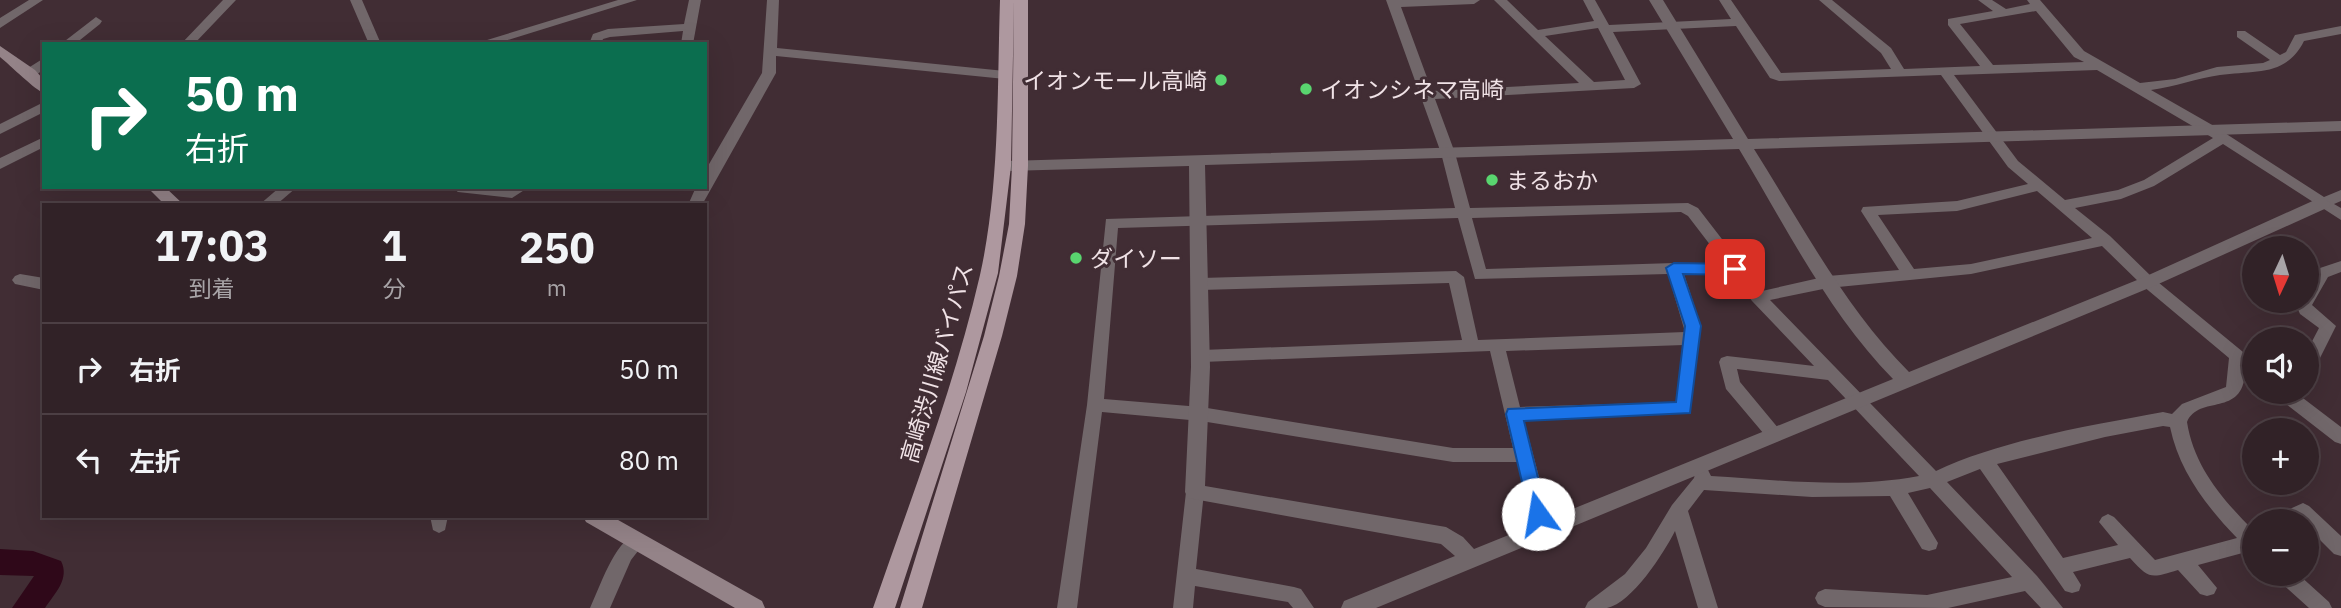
<!DOCTYPE html>
<html lang="ja">
<head>
<meta charset="utf-8">
<style>
  :root { --surface:#312227; --page:#3d2f33; --text:#f1f3f6; --muted:#a8a4a7; --line:#4c3f44 }
  body { margin:0; font-family:"IBM Plex Sans","Noto Sans JP",sans-serif; background:var(--page); color:var(--text); height:100vh; display:flex; flex-direction:column; font-size:26px; white-space:nowrap }
  * { box-sizing:border-box; margin:0 }
  p { font-size:23px; color:var(--muted) }
  .icon { flex:none; width:38px; height:38px; fill:none; stroke:currentColor; stroke-width:2; stroke-linecap:round; stroke-linejoin:round }
  .map { position:relative; flex:1; overflow:hidden }
  .side { position:absolute; left:42px; top:203px; width:665px; height:315px; display:flex; flex-direction:column; background:var(--surface); border-radius:0px; box-shadow:0 7px 28px #0002,0 0 0 2px var(--line) }
  .side>* { flex:none }
  .hud { position:absolute; left:42px; top:42px; width:665px; height:147px; border-radius:0px; box-shadow:0 7px 28px #0002,0 0 0 2px var(--line); background:#0b6e4f; color:#fff; overflow:hidden }
  .needle { width:46px; rotate:184deg }
  .tools { position:absolute; left:2242px; top:236px; display:grid; gap:14px }
  .tools a { display:grid; place-items:center; width:77px; height:77px; border-radius:50%; background:var(--surface); box-shadow:0 7px 28px #0002,0 0 0 2px var(--line); font-size:35px }
  .pin { position:absolute; display:grid; place-items:center; width:60px; height:60px; color:#fff; margin:-30px; border-radius:14px; box-shadow:0 4px 10px #0006 }
  .me { position:absolute; width:77px; margin:-38px; rotate:347deg; stroke-linejoin:round; filter:drop-shadow(0 0 5px #0008) }
  .turn { display:flex; align-items:center; gap:24px; height:147px; padding:0 28px; font-size:32px }
  .turn .icon { width:91px; height:91px; stroke-width:2.5 }
  .turn b { display:block; font-size:49px; line-height:60px }
  .eta { display:flex; justify-content:space-evenly; align-items:center; height:119px; text-align:center }
  .eta b { font-size:42px; font-weight:700; line-height:49px }
  ul { padding:0; list-style:none }
  li { display:flex; align-items:center; gap:21px; height:91px; padding:0 28px; border-top:2px solid var(--line) }
  li div { flex:1 }
  li b { display:block; font-size:26px }
  li em { font-style:normal }
  .map>svg:first-child { display:block }
</style>
</head>
<body>
<div class="map">
<svg width="2341" height="608" viewBox="0 0 2341 608">
  <rect width="100%" height="100%" fill="#412d34"/>
  <g fill="none" stroke-linecap="round" stroke-linejoin="round">
    <path fill="#2f0819" fill-rule="evenodd" d="M0,549L33,551L61,561C70,579 55,593 45,608H12L34,576L0,575Z"/>
    <path fill="#71676a" fill-rule="evenodd" d="M29,0H43L0,28V18Z
      M223,0H236L194,44H181Z
      M350,0H362L381,44H369Z
      M618,0H637L495,44H474Z
      M689,0H701L693,44H681L683,31L610,37L603,39L601,44H589L593,34L608,29L684,24Z
      M767,0H779L777,48L1005,71L1012,75L1005,79L776,56V73L702,205H688L696,187H705V171L762,73Z
      M1386,0H1480L1474,4L1401,7L1432,91L1579,83L1494,0H1507L1538,30L1594,21L1583,0H1595L1609,25L1731,19L1719,0H1731L1781,73L1891,69L1881,53L1819,0H1832L1891,48L1904,69L1980,66L1948,25V19L1993,11L1978,0H1992L2006,9L2030,4L2027,0H2040L2084,51L2140,83L2175,79L2217,67L2263,63L2270,60L2237,37V31H2245L2280,55L2286,52L2295,35L2341,26V34L2304,41C2286,77 2255,70 2220,75C2197,78 2175,87 2151,90L2214,126L2324,197L2341,190V201L2334,204L2341,208V220L2223,144L2154,186L2121,199L2075,208L2110,236L2153,278L2254,361V376L2245,372C2243,418 2199,394 2187,422C2194,467 2223,500 2254,531V552L2250,551L2198,565L2217,588L2214,594L2207,596L2200,594L2178,570C2151,578 2150,580 2130,558L2073,572L2081,585L2079,591L2072,593L2065,591L1980,469L1947,482L2037,576L2063,608H2041L2025,591L1948,608L1825,607L1818,604L1815,598L1818,592L1825,589L1927,595L2012,577L1930,488L1908,493L1938,543L1936,549L1929,551L1922,549L1890,496L1812,497L1704,490L1688,511L1718,608H1698L1675,531C1664,553 1632,603 1607,608C1601,608 1592,608 1585,608L1588,602L1625,574L1646,548L1672,505L1694,478L1696,470L1702,468L1708,470L1711,476C1779,480 1851,489 1919,476L1828,380L1737,369L1740,382L1784,435L1781,440L1775,442L1769,440L1726,389L1719,362L1721,358L1727,356L1814,366L1752,301L1732,274H1684L1701,326L1690,413L1524,420L1553,530L1550,536L1544,538L1538,536L1535,530L1517,462H1453L1201,421L1102,412L1077,608H1057L1087,405L1106,219L1455,208L1441,153ZM2036,11L2074,57L2084,62L1993,65L1960,24ZM1736,26L1770,78L1779,81L1941,75L2008,167L2028,184L1957,201L1863,207L1861,211L1899,270L1828,276L1762,291L1698,208L1688,203L1470,208L1455,153L1435,99L1634,88L1641,84L1613,32ZM1598,28L1625,80L1594,82L1545,36ZM2097,70L2213,138L2144,180L2118,190L2065,200L2018,161L1954,75ZM2037,191L2092,238L1971,264L1914,269L1878,215L1957,211ZM1681,212L1688,216L1724,263H1674L1486,269L1472,218ZM1458,218L1475,279L1668,274L1685,332L1478,340L1464,277L1456,271L1201,278L1193,284L1201,290L1449,283L1462,340L1202,350L1196,352L1194,356L1196,360L1202,362L1490,351L1513,448H1453L1201,407L1104,399L1118,228ZM2102,246L2143,286L2229,358L2226,387L2182,404L2172,414L2163,412C2093,425 2000,440 1936,471L1770,300L1828,288L1971,274ZM1684,345L1676,402L1520,407L1506,351ZM2163,426L2170,427C2179,471 2207,507 2237,538L2155,560L2114,517L2108,514L2102,517L2099,522L2118,545L2063,558L1997,464L2105,437Z
      M96,17L102,21L100,24L75,44H61Z
      M44,58V69L35,76H25V70Z
      M44,102V112L0,134V124Z
      M44,137V147L0,169V158Z
      M280,187H297L276,205H259Z
      M451,187H529L512,198L458,192Z
      M2341,261V272L2328,277L2312,305L2336,326L2317,364L2306,368V353L2319,328L2300,314L2296,305L2298,301H2306V286L2317,269Z
      M20,274L44,278V290L15,284L12,280L15,276Z
      M2275,392H2295L2341,427V444L2335,442L2277,397Z
      M1195,485L1201,487L1204,492L1196,569L1294,587L1301,589L1314,608H1293L1288,602L1195,586L1193,608H1173L1186,492L1189,487Z
      M2303,503L2309,506L2341,536V556L2334,554L2306,526V522H2269L2272,517Z
      M430,516H448L445,530L439,533L433,530Z
      M636,534L643,536L645,542L631,560L610,608H590C600,587 614,542 636,534Z
      M2276,574H2298L2329,602L2332,608H2309L2278,580Z"/>
    <path fill="#71676a" fill-rule="evenodd" d="M1649,0H1663L1748,139L2341,121V131L1754,149C1802,225 1845,308 1909,372L2142,278L2317,199L2323,198L2331,203L2329,207L2154,286L1376,608H1341L1344,601L1455,556L1441,544L1188,498L1185,492L1191,367L1189,166L1006,171L998,166L1006,161L1733,139ZM1739,149C1786,227 1829,314 1893,379L1474,549L1463,537L1446,527L1205,486L1210,367L1205,165Z"/>
    <path fill="#948388" fill-rule="evenodd" d="M0,46L35,70L44,80V93C36,91 10,65 0,57Z
      M147,187H165L184,205H165Z
      M583,516H611L762,601L765,608H735L586,522Z"/>
    <path fill="#ae989f" fill-rule="evenodd" d="M1000,0H1014L1011,166L998,273L966,392L895,608H873C911,498 954,388 980,275C1000,185 997,91 1000,0Z
      M1014,0H1028V166L1025,224L1017,276L1002,336L922,608H900L984,336L999,276L1009,224L1012,166Z"/>
  </g>
  <path fill="#1a73e8" stroke="#114b97" stroke-width="2" d="M1674,263L1735,264L1743,269L1735,275L1683,274L1701,326L1690,413L1524,421L1547,514L1544,520L1538,522L1531,520L1506,414L1508,409L1676,402L1685,326L1666,268Z"/>
  <g fill="#59d56f" stroke="#412d34" stroke-width="2.5">
    <circle cx="1221" cy="80" r="7"/>
    <circle cx="1306" cy="89" r="7"/>
    <circle cx="1492" cy="180" r="7"/>
    <circle cx="1076" cy="258" r="7"/>
  </g>
  <g text-anchor="middle" dominant-baseline="central" stroke-width="6" stroke-linejoin="round" paint-order="stroke">
    <g font-size="23" fill="#f0e2e6" stroke="#412d34" text-anchor="start">
      <text x="1207" y="80" text-anchor="end">イオンモール高崎</text>
      <text x="1320" y="89">イオンシネマ高崎</text>
      <text x="1506" y="180">まるおか</text>
      <text x="1090" y="258">ダイソー</text>
    </g>
    <g font-size="23" fill="#f0e2e6" stroke="#412d34">
      <text transform="translate(936 363) rotate(-74)">高崎渋川線バイパス</text>
    </g>
  </g>
</svg>
<div class="tools">
<a><svg class="needle" viewBox="-14 -14 28 28"><path d="M0-13l5 13h-10z" fill="#e53935"/><path d="M0 13l5-13h-10z" fill="#a8a4a7"/></svg></a>
<a><svg class="icon" aria-label="sound" viewBox="0 0 24 24"><path d="M4 9h4l5-4v14l-5-4H4zM17 9q2 3 0 6"/></svg></a>
<a>+</a>
<a>−</a>
</div>
<div class="pin" style="left:1735px;top:269px;background:#d93025"><svg class="icon" aria-label="arrive" viewBox="0 0 24 24"><path d="M6 21V4h12l-3 4 3 4H6"/></svg></div>
<svg class="me" style="left:1538px;top:514px" viewBox="-20 -20 40 40"><circle r="19" fill="#fff"/><path d="M0-13L10 11 0 6-10 11z" fill="#1a73e8"/></svg>
<div class="hud">
<div class="turn"><svg class="icon" aria-label="right" viewBox="0 0 24 24"><path d="M7 20v-9h11M14 6l5 5-5 5"/></svg><div><b>50 m</b>右折</div></div>
</div>
<section class="side">
<div class="eta">
<div><b>17:03</b><p>到着</p></div>
<div><b>1</b><p>分</p></div>
<div><b>250</b><p>m</p></div>
</div>
<ul>
<li><svg class="icon" aria-label="right" viewBox="0 0 24 24"><path d="M7 20v-9h11M14 6l5 5-5 5"/></svg><div><b>右折</b></div><em>50 m</em></li>
<li><svg class="icon" aria-label="left" viewBox="0 0 24 24"><path d="M17 20v-9H6M10 6l-5 5 5 5"/></svg><div><b>左折</b></div><em>80 m</em></li>
</ul>
</section>
</div>
</body>
</html>
